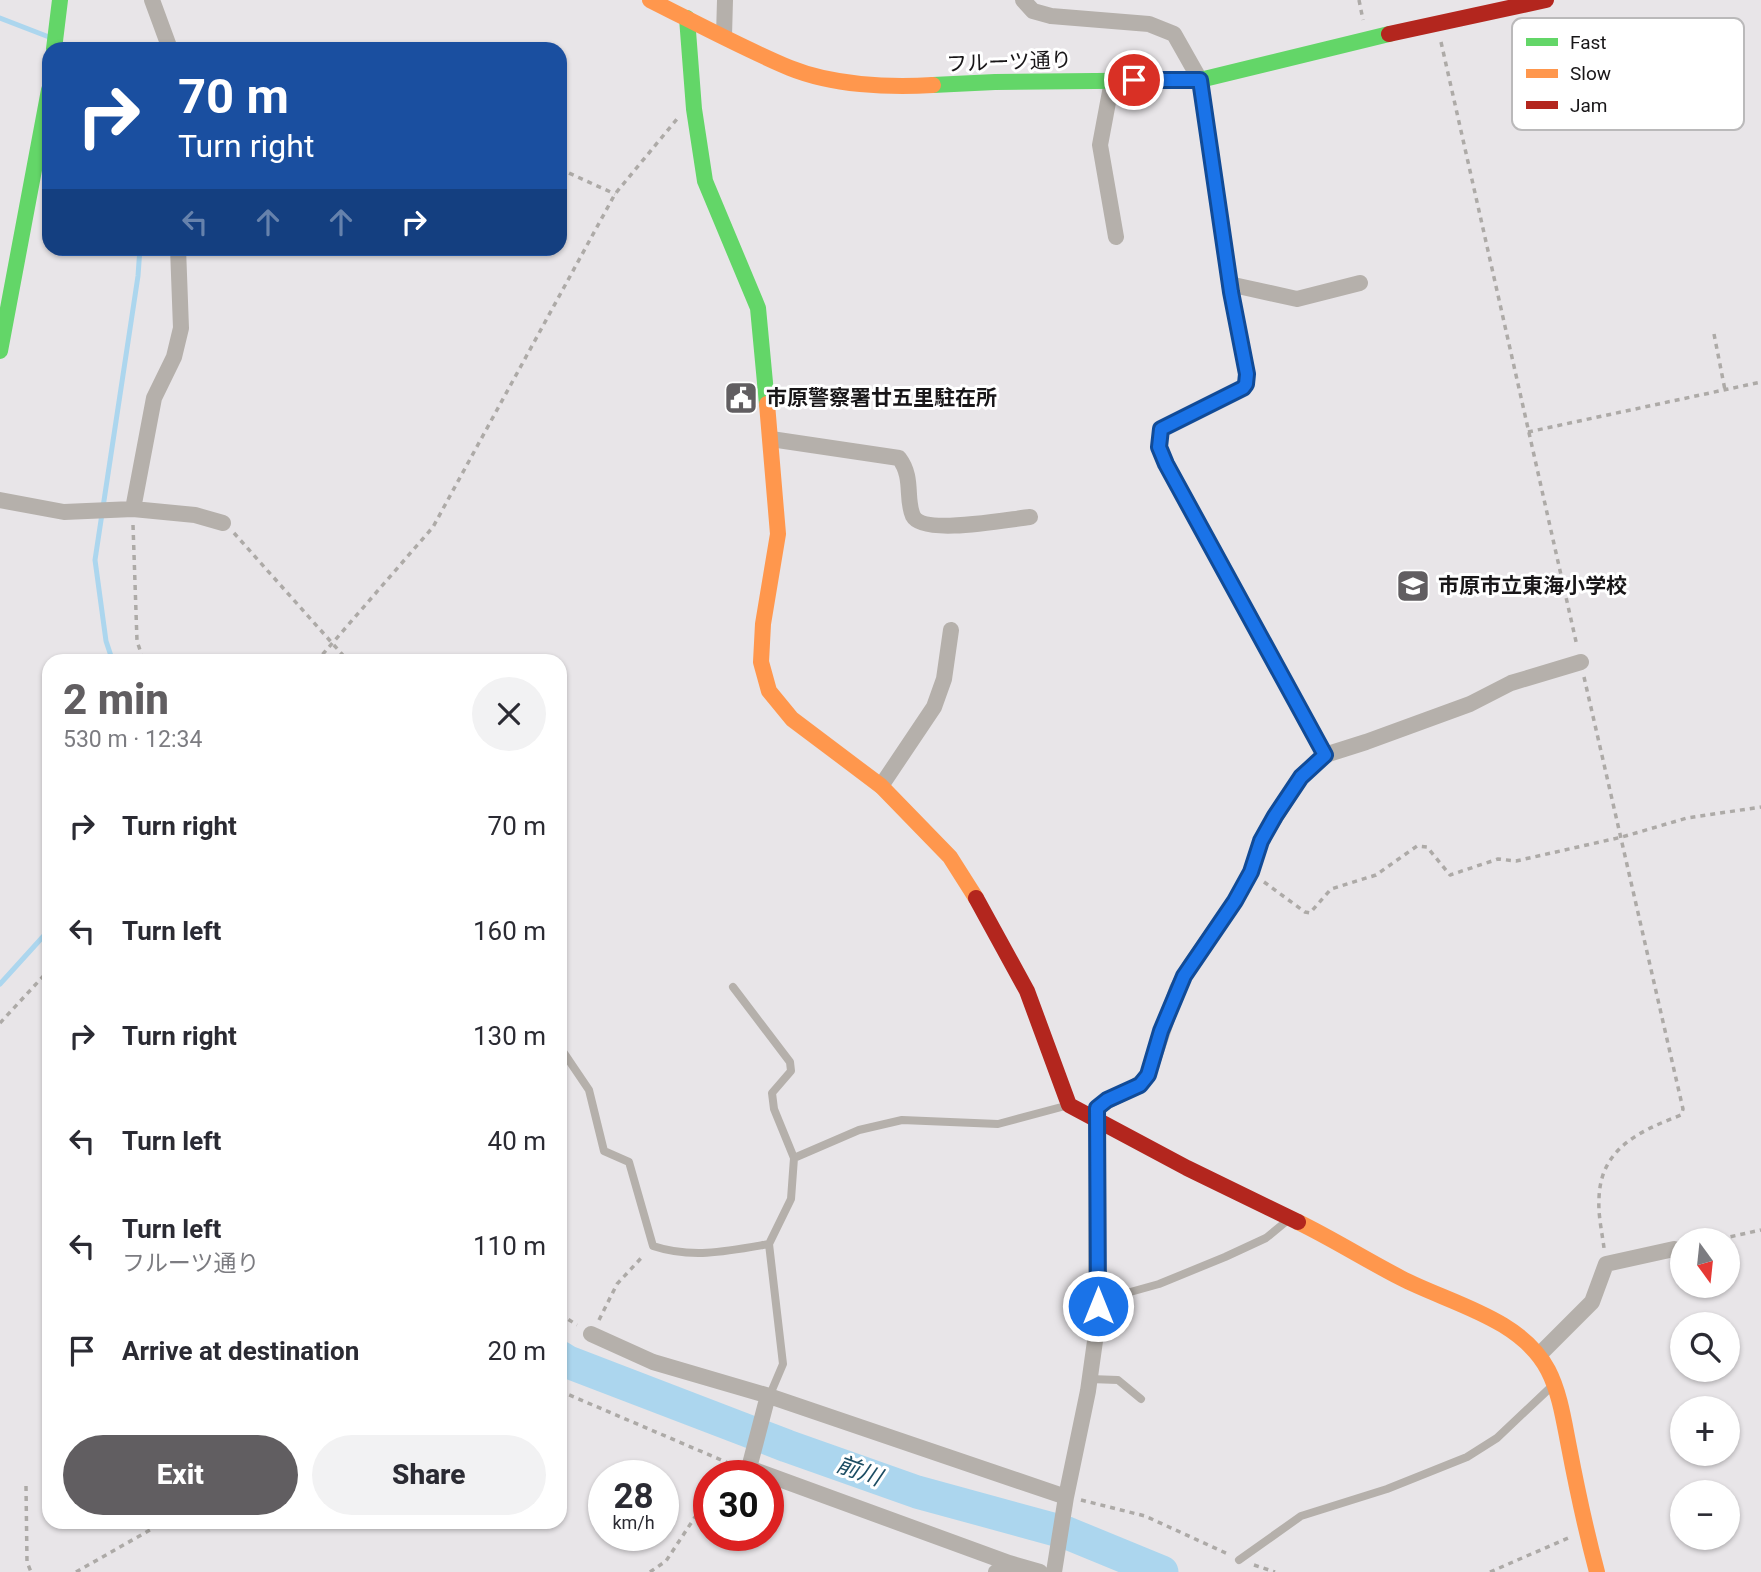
<!DOCTYPE html>
<html lang="en">
<head>
<meta charset="utf-8">
<style>
  :root { --surface:#fff; --page:#f2f2f3; --text:#2b2b33; --muted:#7c7c81; --accent:#615e61 }
  body { margin:0; font-family:Roboto,"Noto Sans JP",sans-serif; background:var(--page); color:var(--text); height:100vh; display:flex; flex-direction:column; font-size:26px; white-space:nowrap }
  * { box-sizing:border-box; margin:0 }
  p { font-size:23px; color:var(--muted) }
  .icon { flex:none; width:38px; height:38px; fill:none; stroke:currentColor; stroke-width:2; stroke-linecap:round; stroke-linejoin:round }
  .map { position:relative; flex:1; overflow:hidden }
  .sheet { position:absolute; left:42px; top:654px; width:525px; height:875px; display:flex; flex-direction:column; background:var(--surface); border-radius:21px; box-shadow:0 2px 5px #0004 }
  .sheet>* { flex:none }
  .banner { position:absolute; left:42px; top:42px; width:525px; height:214px; border-radius:21px; box-shadow:0 2px 5px #0004; background:#1a4fa0; color:#fff; overflow:hidden }
  .needle { width:46px; rotate:165deg }
  .buttons { position:absolute; left:1670px; top:1228px; display:grid; gap:14px }
  .buttons a { display:grid; place-items:center; width:70px; height:70px; border-radius:50%; background:var(--surface); box-shadow:0 2px 5px #0004; font-size:35px }
  .speed { position:absolute; left:588px; top:1460px; display:flex; gap:14px; font-size:35px; font-weight:700; text-align:center }
  .speed>* { display:grid; place-content:center; width:91px; height:91px; border-radius:50%; background:var(--surface); box-shadow:0 2px 5px #0004; line-height:1 }
  .speed small { font-size:18px; font-weight:400 }
  .speed .limit { border:10px solid #d22; background:#fff; color:#111 }
  .pin { position:absolute; display:grid; place-items:center; width:60px; height:60px; color:#fff; margin:-30px; border:4px solid #fff; border-radius:50%; box-shadow:0 2px 7px #0007 }
  .me { position:absolute; width:77px; margin:-38px; rotate:0deg; stroke-linejoin:round; filter:drop-shadow(0 0 5px #0008) }
  .turn { display:flex; align-items:center; gap:24px; height:147px; padding:0 21px; font-size:32px }
  .turn .icon { width:91px; height:91px; stroke-width:2.5 }
  .turn b { display:block; font-size:49px; line-height:60px }
  .lanes { display:flex; align-items:center; height:66px; padding:0 21px; background:#0003; justify-content:center; gap:35px; direction:ltr }
  .lanes .off { opacity:.35 }
  .round { display:grid; place-items:center; flex:none; width:74px; height:74px; border-radius:37px; background:var(--page) }
  .headline { display:flex; align-items:center; justify-content:space-between; height:119px; padding:0 21px }
  h1 { font-size:42px; font-weight:800; line-height:52px; color:var(--accent) }
  .cta { display:flex; gap:14px; margin-top:auto; padding:14px 21px }
  .cta a { flex:1; height:80px; border-radius:42px; background:var(--accent); color:#fff; font-size:28px; font-weight:800; line-height:80px; text-align:center }
  .cta a+a { background:var(--page); color:var(--text) }
  ul { padding:0; list-style:none }
  li { display:flex; align-items:center; gap:21px; height:105px; padding:0 21px }
  li div { flex:1 }
  li b { display:block; font-size:26px }
  li em { font-style:normal }
  .map>svg:first-child { display:block }
</style>
</head>
<body>
<div class="map">
<svg width="1761" height="1572" viewBox="0 0 1761 1572">
  <rect width="100%" height="100%" fill="#e8e5e8"/>
  <g fill="none" stroke-linecap="round" stroke-linejoin="round">
    <path stroke="#acd6ee" stroke-width="5" d="M0,18L49,37
      M113,662L106,641L95,560L138,276L140,248
      M0,984L49,930"/>
    <path stroke="#acd6ee" stroke-width="33" d="M560,1357L568,1362L787,1446L917,1492L1067,1533L1162,1572"/>
    <path stroke="#adaaa7" stroke-width="3.5" stroke-dasharray="5 5" stroke-linecap="butt" d="M1359,0L1363,20
      M1441,42L1577,646
      M560,169L615,194
      M1714,334L1725,390
      M1528,432L1761,382
      M133,525L137,641L144,662
      M234,533L349,662
      M316,662L433,527L615,194L677,119
      M1584,677L1683,1109L1681,1115C1640,1131 1600,1148 1599,1199C1598,1215 1602,1232 1604,1248
      M1264,882L1305,912L1310,913L1331,889L1376,875L1417,846L1427,847L1450,875L1498,859L1516,861L1622,837L1687,818L1761,807
      M0,1023L49,970
      M1711,1241L1761,1230
      M560,1314L577,1325
      M599,1320L617,1284L644,1255
      M560,1391L733,1465
      M722,1475L726,1463
      M26,1486L27,1562L31,1572
      M1081,1500L1145,1516L1228,1554
      M1254,1565L1275,1572
      M76,1572L164,1522
      M650,1572L666,1561L709,1496
      M1490,1572L1568,1538"/>
    <path stroke="#b5b0ab" stroke-width="8" d="M733,987L790,1062L791,1071L772,1093L774,1109L794,1158
      M564,1053L589,1090L604,1151L629,1162L653,1246C692,1259 729,1251 769,1244
      M1098,1301L1159,1284L1225,1257L1266,1238L1288,1220
      M1090,1379L1118,1380L1141,1399
      M769,1397L783,1364L769,1244L791,1199L794,1158L859,1130L902,1120L998,1124L1069,1105
      M1239,1560L1301,1516L1387,1489L1467,1457L1497,1438L1551,1387"/>
    <path stroke="#b5b0ab" stroke-width="16" d="M152,0L170,49
      M1023,0L1033,11L1051,16L1149,24L1174,34L1200,80
      M724,36L725,0
      M1112,81L1100,145L1116,237
      M1229,284L1297,299L1360,283
      M1247,374L1246,384L1243,388L1161,429L1159,447L1166,464L1325,755
      M771,439L899,458C914,478 905,498 913,516C923,536 1009,519 1030,517
      M0,500L64,512L133,509L195,515L223,523
      M133,509L154,398L174,357L181,328L178,248
      M881,786L934,707L944,679L951,630
      M591,1334L653,1362L769,1396L1066,1497
      M1539,1355L1592,1302L1606,1264L1674,1249
      M766,1403L749,1468L1009,1563
      M996,1572L1009,1563L1040,1572
      M1054,1572L1066,1497L1088,1391L1096,1334L1097,1108C1114,1094 1134,1093 1148,1075L1177,989L1191,964L1235,901L1251,872L1261,840L1301,777L1325,755L1366,742L1470,704L1511,683L1581,662"/>
    <path stroke="#63d668" stroke-width="16" d="M687,18L694,109L705,181L758,308L767,404
      M54,49L60,0
      M933,85L995,82L1200,80L1389,34
      M0,351L49,90"/>
    <path stroke="#ff974d" stroke-width="16" d="M650,0C696,23 742,48 790,68C832,85 888,88 933,85
      M767,404L778,534L763,624L761,662L769,691L792,719L881,786L950,857L976,898
      M1298,1222C1333,1239 1366,1260 1401,1278C1449,1303 1521,1318 1548,1370C1560,1393 1564,1422 1569,1447C1577,1489 1586,1531 1597,1572"/>
    <path stroke="#b3261e" stroke-width="16" d="M1389,34L1546,0
      M1200,80L1231,292L1247,374
      M976,898L1027,991L1069,1105L1187,1168L1298,1222"/>
  </g>
  <g fill="none" stroke-linecap="round" stroke-linejoin="round">
    <defs>
      <path id="route" d="M1098,1306L1097,1108L1107,1100L1140,1085L1148,1075L1161,1031L1184,976L1235,901L1251,872L1261,841L1275,816L1301,777L1325,755L1166,464L1159,447L1161,429L1243,388L1246,384L1247,374L1231,292L1200,80H1134"/>
    </defs>
    <use href="#route" stroke="#114b97" stroke-width="18"/>
    <use href="#route" stroke="#1a73e8" stroke-width="12"/>
  </g>
  <defs>
    <symbol id="civic-square" viewBox="-11 -11 22 22"><rect x="-9" y="-9" width="18" height="18" rx="4" fill="#615e61" stroke="#fff"/><path d="M-.6-6.5H3V-4.5H.6V-3L4-1V1h2V6H-6V1h2V-1L-.6-3ZM-1.2 2.5V6h2.4V2.5Z" fill="#fff"/></symbol>
    <symbol id="school-square" viewBox="-11 -11 22 22"><rect x="-9" y="-9" width="18" height="18" rx="4" fill="#615e61" stroke="#fff"/><path d="M0-5L7-2L0 1L-7-2ZM-4 1L0 2.5L4 1V4Q0 6-4 4Z" fill="#fff"/></symbol>
  </defs>
  <g fill-rule="evenodd">
    <use href="#civic-square" x="722" y="379" width="38" height="38"/>
    <use href="#school-square" x="1394" y="567" width="38" height="38"/>
  </g>
  <g text-anchor="middle" dominant-baseline="central" stroke-width="6" stroke-linejoin="round" paint-order="stroke">
    <g font-size="21" fill="#181618" stroke="#fff">
      <text transform="translate(1009 62) rotate(-2)">フルーツ通り</text>
    </g>
    <g font-size="21" font-weight="bold" fill="#181618" stroke="#fff" text-anchor="start">
      <text x="766" y="398">市原警察署廿五里駐在所</text>
      <text x="1438" y="586">市原市立東海小学校</text>
    </g>
    <g font-size="23" font-style="italic" fill="#1c4d63" stroke="#fff">
      <text transform="translate(859 1471) rotate(20)">前川</text>
    </g>
  </g>
  <rect x="1512" y="18" width="232" height="112" rx="10" fill="#fff" stroke="#bab9ba" stroke-width="2"/>
  <rect x="1526" y="38" width="32" height="8" fill="#63d668"/>
  <rect x="1526" y="69" width="32" height="9" fill="#ff974d"/>
  <rect x="1526" y="101" width="32" height="8" fill="#b3261e"/>
  <g font-size="19" fill="#181618">
    <text x="1570" y="49">Fast</text>
    <text x="1570" y="80">Slow</text>
    <text x="1570" y="112">Jam</text>
  </g>
</svg>
<div class="buttons">
<a><svg class="needle" viewBox="-14 -14 28 28"><path d="M0-13l5 13h-10z" fill="#e53935"/><path d="M0 13l5-13h-10z" fill="#7c7c81"/></svg></a>
<a><svg class="icon" aria-label="search" viewBox="0 0 24 24"><circle cx="10" cy="10" r="6"/><path d="M15 15l6 6"/></svg></a>
<a>+</a>
<a>−</a>
</div>
<div class="speed"><div>28<small>km/h</small></div><div class="limit">30</div></div>
<div class="pin" style="left:1134px;top:80px;background:#d93025"><svg class="icon" aria-label="arrive" viewBox="0 0 24 24"><path d="M6 21V4h12l-3 4 3 4H6"/></svg></div>
<svg class="me" style="left:1098px;top:1306px" viewBox="-20 -20 40 40"><circle r="17" fill="#1a73e8" stroke="#fff" stroke-width="3"/><path d="M0-11L8 9 0 5-8 9z" fill="#fff"/></svg>
<div class="banner">
<div class="turn"><svg class="icon" aria-label="right" viewBox="0 0 24 24"><path d="M7 20v-9h11M14 6l5 5-5 5"/></svg><div><b>70 m</b>Turn right</div></div>
<div class="lanes"><svg class="icon off" aria-label="left" viewBox="0 0 24 24"><path d="M17 20v-9H6M10 6l-5 5 5 5"/></svg><svg class="icon off" aria-label="ahead" viewBox="0 0 24 24"><path d="M12 20V5M6 11l6-6 6 6"/></svg><svg class="icon off" aria-label="ahead" viewBox="0 0 24 24"><path d="M12 20V5M6 11l6-6 6 6"/></svg><svg class="icon" aria-label="right" viewBox="0 0 24 24"><path d="M7 20v-9h11M14 6l5 5-5 5"/></svg></div>
</div>
<section class="sheet">
<div class="headline"><div><h1>2 min</h1><p>530 m · 12:34</p></div><a class="round"><svg class="icon" aria-label="close" viewBox="0 0 24 24"><path d="M6 6l12 12M18 6L6 18"/></svg></a></div>
<ul>
<li><svg class="icon" aria-label="right" viewBox="0 0 24 24"><path d="M7 20v-9h11M14 6l5 5-5 5"/></svg><div><b>Turn right</b></div><em>70 m</em></li>
<li><svg class="icon" aria-label="left" viewBox="0 0 24 24"><path d="M17 20v-9H6M10 6l-5 5 5 5"/></svg><div><b>Turn left</b></div><em>160 m</em></li>
<li><svg class="icon" aria-label="right" viewBox="0 0 24 24"><path d="M7 20v-9h11M14 6l5 5-5 5"/></svg><div><b>Turn right</b></div><em>130 m</em></li>
<li><svg class="icon" aria-label="left" viewBox="0 0 24 24"><path d="M17 20v-9H6M10 6l-5 5 5 5"/></svg><div><b>Turn left</b></div><em>40 m</em></li>
<li><svg class="icon" aria-label="left" viewBox="0 0 24 24"><path d="M17 20v-9H6M10 6l-5 5 5 5"/></svg><div><b>Turn left</b><p>フルーツ通り</p></div><em>110 m</em></li>
<li><svg class="icon" aria-label="arrive" viewBox="0 0 24 24"><path d="M6 21V4h12l-3 4 3 4H6"/></svg><div><b>Arrive at destination</b></div><em>20 m</em></li>
</ul>
<div class="cta"><a>Exit</a><a>Share</a></div>
</section>
</div>
</body>
</html>
